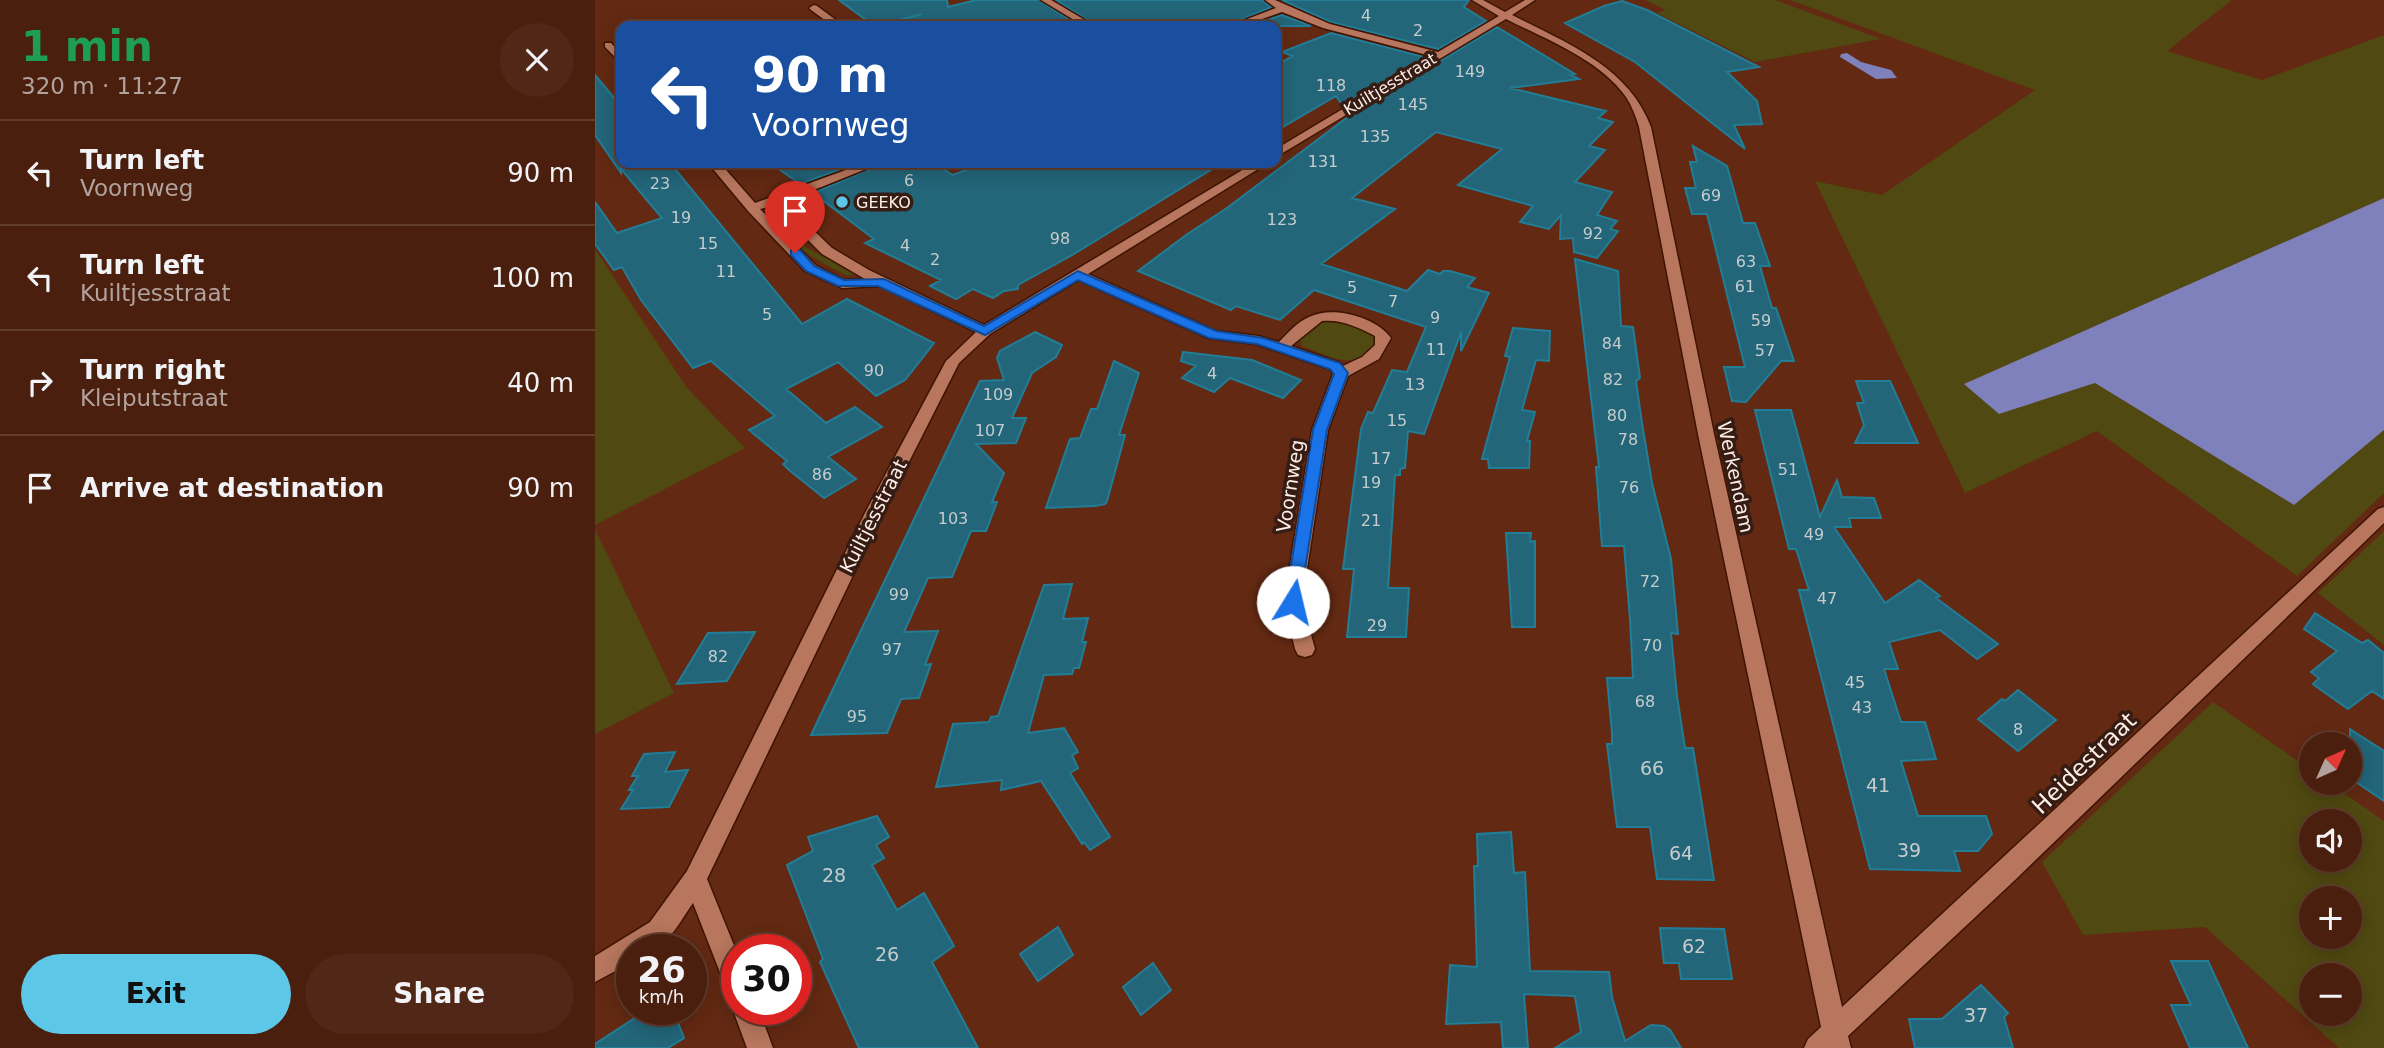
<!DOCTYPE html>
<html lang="en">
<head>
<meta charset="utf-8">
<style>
  :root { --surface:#4a1f0e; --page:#512717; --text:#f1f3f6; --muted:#b2a29e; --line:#613d2e; --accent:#5dc7e8 }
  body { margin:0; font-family:"DejaVu Sans",sans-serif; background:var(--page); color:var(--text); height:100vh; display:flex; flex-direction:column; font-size:26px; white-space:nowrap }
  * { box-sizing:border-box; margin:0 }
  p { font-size:23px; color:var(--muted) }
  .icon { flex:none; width:38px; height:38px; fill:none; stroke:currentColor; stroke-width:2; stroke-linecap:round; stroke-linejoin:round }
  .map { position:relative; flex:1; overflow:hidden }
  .details { display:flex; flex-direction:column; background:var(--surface); width:595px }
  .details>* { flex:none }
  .guide { position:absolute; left:21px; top:21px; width:665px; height:147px; border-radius:14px; box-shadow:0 4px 18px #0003,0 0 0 2px var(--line); background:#1a4fa0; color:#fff; overflow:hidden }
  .needle { width:46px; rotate:45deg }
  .controls { position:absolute; left:1704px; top:732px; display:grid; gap:14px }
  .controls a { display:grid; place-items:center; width:63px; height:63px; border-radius:50%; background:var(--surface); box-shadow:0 4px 18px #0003,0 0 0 2px var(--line); font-size:35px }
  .speed { position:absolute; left:21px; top:934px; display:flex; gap:14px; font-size:35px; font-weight:700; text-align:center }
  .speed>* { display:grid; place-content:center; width:91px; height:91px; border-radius:50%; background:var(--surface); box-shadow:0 4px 18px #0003,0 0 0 2px var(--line); line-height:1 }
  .speed small { font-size:18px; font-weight:400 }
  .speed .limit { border:10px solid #d22; background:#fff; color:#111 }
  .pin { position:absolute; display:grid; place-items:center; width:60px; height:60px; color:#fff; margin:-72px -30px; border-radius:50% 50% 50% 0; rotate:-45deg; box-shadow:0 0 7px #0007 }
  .pin .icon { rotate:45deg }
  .me { position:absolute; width:77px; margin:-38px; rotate:9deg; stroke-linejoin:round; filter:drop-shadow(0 0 5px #0008) }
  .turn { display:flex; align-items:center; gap:24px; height:147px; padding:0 21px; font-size:32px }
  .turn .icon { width:91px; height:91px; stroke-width:2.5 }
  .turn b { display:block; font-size:49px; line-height:60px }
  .round { display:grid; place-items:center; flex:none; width:74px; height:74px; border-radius:37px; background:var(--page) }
  .head { display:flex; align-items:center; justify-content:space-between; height:119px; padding:0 21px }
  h1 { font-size:42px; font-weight:700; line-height:52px; color:#1e9e55 }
  .cta { display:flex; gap:14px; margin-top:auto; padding:14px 21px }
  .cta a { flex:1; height:80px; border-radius:42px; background:var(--accent); color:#111; font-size:28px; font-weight:700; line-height:80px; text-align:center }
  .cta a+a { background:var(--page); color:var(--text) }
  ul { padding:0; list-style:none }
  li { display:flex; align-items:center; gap:21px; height:105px; padding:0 21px; border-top:2px solid var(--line) }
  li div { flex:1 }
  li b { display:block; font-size:26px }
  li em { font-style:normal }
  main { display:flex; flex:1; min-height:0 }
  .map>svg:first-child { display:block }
</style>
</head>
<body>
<main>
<section class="details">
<div class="head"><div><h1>1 min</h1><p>320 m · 11:27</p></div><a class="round"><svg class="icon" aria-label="close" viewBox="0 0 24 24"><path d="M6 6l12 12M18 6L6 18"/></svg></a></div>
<ul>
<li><svg class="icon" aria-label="left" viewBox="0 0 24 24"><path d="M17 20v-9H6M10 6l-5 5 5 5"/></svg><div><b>Turn left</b><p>Voornweg</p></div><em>90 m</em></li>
<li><svg class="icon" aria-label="left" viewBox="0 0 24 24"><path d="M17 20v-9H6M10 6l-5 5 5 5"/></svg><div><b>Turn left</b><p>Kuiltjesstraat</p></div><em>100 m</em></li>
<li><svg class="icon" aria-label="right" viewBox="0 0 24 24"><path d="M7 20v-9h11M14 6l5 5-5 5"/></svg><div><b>Turn right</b><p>Kleiputstraat</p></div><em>40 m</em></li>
<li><svg class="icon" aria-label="arrive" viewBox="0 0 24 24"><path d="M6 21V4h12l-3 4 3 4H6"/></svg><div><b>Arrive at destination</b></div><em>90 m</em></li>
</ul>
<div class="cta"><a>Exit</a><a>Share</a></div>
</section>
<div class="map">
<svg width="1789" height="1048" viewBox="0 0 1789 1048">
  <rect width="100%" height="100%" fill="#632912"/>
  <path fill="#504911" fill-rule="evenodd" d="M1050,0H1180L1286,39L1160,62L1062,13L1071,10Z
    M1195,0H1637L1572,51L1667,80L1789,35V198L1370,384L1404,414L1500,383L1699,505L1789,430V493L1702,576L1502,431L1370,493L1220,181L1287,195L1440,90Z
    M177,215H181L212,248L260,274L253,276C214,257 204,250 175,217Z
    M0,249L92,388L150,448L0,525Z
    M735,320C750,325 776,327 783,341C757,373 740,358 707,346L704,338L727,321Z
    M0,529L79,693L0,734Z
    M1789,531V645L1723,593Z
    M1618,702L1717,771V782H1733L1789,821V1048H1744L1610,927L1488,935L1447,862ZM1717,821H1755V859H1717ZM1717,898H1755V936H1717ZM1717,975H1755V1013H1717Z"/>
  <path fill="#7e81bb" d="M1252,53L1266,62L1296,70L1302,78L1281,79L1245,57L1246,54Z
    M1789,198V430L1699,505L1500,383L1404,414L1369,384Z"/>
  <path fill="#236579" stroke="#227d97" stroke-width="2" d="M244,0H352L353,7L381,0H444L484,26H310L309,19L327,14L285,25L279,20L274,22Z
    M461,0H667L676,7L631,26H502Z
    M687,0H874L869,7L891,21L843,49L736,22Z
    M1027,1L1052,10L1164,67L1132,72L1162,101L1167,124L1139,125L1150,149L1040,62L970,23L1009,6Z
    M687,15L716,26H654Z
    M902,27L980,74L976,75L984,79L915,88L1011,111L1003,118L1018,122L994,146L1010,150L980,182L1017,192L1002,215L1022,221L1015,229L1023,231L1002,258L979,252L978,238L965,239L966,215L954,229L925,222L938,206L863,185L907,149L841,132L757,198L800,209L726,264L812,291L833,270L845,274L848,271H855L880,278L872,287L894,293L866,351V332L829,434L813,431L810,468L805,469V475H800L793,588H814L811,637H752L759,569H748L766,429L773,412L778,413L797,370L812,372L831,327L719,290L685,320L641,306L636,310L543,271L591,235L632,208L754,116Z
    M736,33L829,57L748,106L741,96L681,131V65L698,56L687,52Z
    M0,75L26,106V163H75L207,324L252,299L339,343L310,380L281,396L243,362L191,389L231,423L260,407L287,427L233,457L261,479L229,498L194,470L188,464L192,461L154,430L180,416L116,361L98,368L46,300L27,267L19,270L0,244V202L22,233L67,218L26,169V173L0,135Z
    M1098,146L1132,166L1148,223H1160L1175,266H1165L1177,308H1181L1199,361H1186L1151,402L1137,401L1129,367H1150L1112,214H1097L1090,188H1101L1095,162H1102Z
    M175,163H263L205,184Z
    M289,163H338L358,175L389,163H627L479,254L423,285V289L409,291L398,298L378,289L361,299L335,286L346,280L270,243L279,239L218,193Z
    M980,259L1023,271L1026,326L1038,327L1045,378L1041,381L1047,423L1057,483L1076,559L1083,634L1076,633L1082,696L1090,748H1098L1119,880L1062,879L1055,827H1022L1012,744H1017V733L1012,678H1038L1035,619L1029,546H1007L1001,467H1004Z
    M918,328L955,331L954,361L941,360L927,410L940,412L932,441H935L934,468H894L893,459H887L915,357L910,356Z
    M440,332L467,345L461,357L437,373L417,418H431L421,443L381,444L409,473L397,502H402L391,531H376L357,577L333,578L309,632L343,631L330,665L336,664L324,698L306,699L292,733L216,735L385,381L409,380L402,358L405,351Z
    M588,352L657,360L706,380L688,398L635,378L619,392L587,378L601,366L586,361Z
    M519,361L544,373L524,435H530L512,501L510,504L500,506L451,508L475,439L485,438L496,409H502Z
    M1261,381H1295L1323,443H1260L1269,425L1262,403H1269Z
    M1160,410H1196L1225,517L1242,480L1247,497L1279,498L1286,518H1254L1256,527H1239L1290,603L1324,580L1345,596L1341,598L1403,644L1382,659L1345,630L1294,642L1303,669H1289L1306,722H1330L1341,759L1306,761L1323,816H1391L1397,834L1383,851H1359L1365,871L1275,869L1204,590H1214L1201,549H1194Z
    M911,533H936L935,542L940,541V627H917Z
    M477,584L468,619L493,618L487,642H491L484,668H479L477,674L449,675L433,733L469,728L483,752L477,755L483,768L475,773L515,837L495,850L489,842L487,844L446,781L406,790L407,780L341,787L358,724L394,722L396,717L403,716L449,585Z
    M1720,613L1767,643L1773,640L1789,653V699L1777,691L1753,709L1718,684L1724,678L1716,672L1742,651L1709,629Z
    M160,632L132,681L82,684L113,633Z
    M1423,690L1461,720L1423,751L1383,719L1407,699L1410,701Z
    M1755,729L1789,751V801L1755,778Z
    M80,752L70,772L93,770L74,807L26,809L38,790H34L43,776H37L49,754Z
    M282,816L294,837L281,845L289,858L277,865L302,910L329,893L359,946L337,962L383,1048H264L225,962L228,959L192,865L218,851L213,837Z
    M916,832L919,873L930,872L935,971L1014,972L1017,997L1030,1041L1056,1025L1069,1026L1075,1030L1086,1048H960L986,1032L980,996L929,994L933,1048H908L906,1022L851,1024L855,965L882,967L879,866H883L882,834Z
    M463,927L478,955L443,981L425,954Z
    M1065,928L1129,929L1137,979H1086L1084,963H1069Z
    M1576,961H1613L1653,1048H1595L1576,1005H1596Z
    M558,963L576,990L546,1015L528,987Z
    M1386,985L1413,1013L1409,1017L1418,1048H1320L1314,1019H1347Z
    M52,1010H78L89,1038L73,1048H0V1044Z"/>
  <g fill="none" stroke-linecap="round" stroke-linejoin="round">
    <defs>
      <path id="minor" d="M446,0H456L500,26H489Z
        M670,0H680L735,24L843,52L904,16L877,0H888L910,12L930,0H940L917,15C971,43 1033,66 1056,127L1119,434L1247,1007L1783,509L1789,507V523L1420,880L1253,1036L1256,1048H1209L1213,1039L1226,1027L1103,434L1044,127C1041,117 1037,106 1031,97C1004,59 950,39 911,19L681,157V149L836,56L728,28L687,12L647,26H634L681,8Z
        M219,5L222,6L249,26H238L216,10L214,8Z
        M10,43H16L26,54V63L10,47Z
        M113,163H125L160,203L270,163H286L189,202L237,248L274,270L389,325L659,163H673L493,274L621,331L663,336L684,342C693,333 702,322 714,317C738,305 781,317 796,338L784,359L753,376L733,430L707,602L720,649L717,655L710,657L703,655L700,649L689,602L717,430L738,374L735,369L661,344L613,338L483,280L395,334L364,363L288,513L112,879L142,953V996L133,993L98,903C79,930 74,950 37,950V962L0,982V956L55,922L92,871L270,513L351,361L381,332L285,286L247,288L210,271L153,211ZM179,206L227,254L270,279L249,280L220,265L165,209ZM727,321C746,319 763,327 780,336V345L767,357L748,366L745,363L696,346Z
        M142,1002V1010H164L178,1048H152L138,1010Z"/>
    </defs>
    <use href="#minor" stroke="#3f1403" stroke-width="3"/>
    <use href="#minor" fill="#b7765d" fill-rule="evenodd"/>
  </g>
  <path fill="#1a73e8" stroke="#114b97" stroke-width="2" d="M196,250H205L219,266L249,280L289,279L389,326L483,271L621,331L668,338L745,363L753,373L732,430L704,607H692L690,602L718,430L739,374L735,369L662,344L614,338L483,280L390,335L283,286H243L211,271L196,255Z"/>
  <circle fill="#5dc7e8" stroke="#361c12" stroke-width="2.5" cx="247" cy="202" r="7"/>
  <g text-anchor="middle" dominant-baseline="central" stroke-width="7" stroke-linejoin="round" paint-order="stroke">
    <g font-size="16" fill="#c6cccc">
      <text x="771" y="15">4</text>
      <text x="823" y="30">2</text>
      <text x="875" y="71">149</text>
      <text x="736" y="85">118</text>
      <text x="818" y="104">145</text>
      <text x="780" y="136">135</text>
      <text x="728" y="161">131</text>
      <text x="314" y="180">6</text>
      <text x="65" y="183">23</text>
      <text x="1116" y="195">69</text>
      <text x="86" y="217">19</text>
      <text x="687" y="219">123</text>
      <text x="998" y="233">92</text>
      <text x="465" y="238">98</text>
      <text x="113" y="243">15</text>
      <text x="310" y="245">4</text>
      <text x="340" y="259">2</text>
      <text x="1151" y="261">63</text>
      <text x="131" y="271">11</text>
      <text x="1150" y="286">61</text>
      <text x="757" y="287">5</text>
      <text x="798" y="301">7</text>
      <text x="172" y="314">5</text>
      <text x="840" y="317">9</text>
      <text x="1166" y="320">59</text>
      <text x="1017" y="343">84</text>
      <text x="841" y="349">11</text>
      <text x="1170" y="350">57</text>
      <text x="279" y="370">90</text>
      <text x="617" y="373">4</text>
      <text x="1018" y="379">82</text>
      <text x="820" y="384">13</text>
      <text x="403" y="394">109</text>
      <text x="1022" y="415">80</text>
      <text x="802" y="420">15</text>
      <text x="395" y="430">107</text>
      <text x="1033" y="439">78</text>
      <text x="786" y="458">17</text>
      <text x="1193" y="469">51</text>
      <text x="227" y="474">86</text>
      <text x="776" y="482">19</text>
      <text x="1034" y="487">76</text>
      <text x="358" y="518">103</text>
      <text x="776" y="520">21</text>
      <text x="1219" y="534">49</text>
      <text x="1055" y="581">72</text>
      <text x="304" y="594">99</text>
      <text x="1232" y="598">47</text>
      <text x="782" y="625">29</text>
      <text x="1057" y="645">70</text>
      <text x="297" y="649">97</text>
      <text x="123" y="656">82</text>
      <text x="1260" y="682">45</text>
      <text x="1050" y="701">68</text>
      <text x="1267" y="707">43</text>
      <text x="262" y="716">95</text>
      <text x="1423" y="729">8</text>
    </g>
    <g font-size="16" fill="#fdeee8" stroke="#361c12">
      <text transform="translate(795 84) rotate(-31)">Kuiltjesstraat</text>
    </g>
    <g font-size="16" fill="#fdeee8" stroke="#361c12" text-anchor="start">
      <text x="261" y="202">GEEKO</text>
    </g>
    <g font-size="19" fill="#fdeee8" stroke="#361c12">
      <text transform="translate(1141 477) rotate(78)">Werkendam</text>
      <text transform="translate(695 486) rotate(-81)">Voornweg</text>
      <text transform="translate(278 516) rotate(-63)">Kuiltjesstraat</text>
    </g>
    <g font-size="19" fill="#c6cccc">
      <text x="1057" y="768">66</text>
      <text x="1283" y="785">41</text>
      <text x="1314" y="850">39</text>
      <text x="1086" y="853">64</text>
      <text x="239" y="875">28</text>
      <text x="1099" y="946">62</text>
      <text x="292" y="954">26</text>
      <text x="1381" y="1015">37</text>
    </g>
    <g font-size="23" fill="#fdeee8" stroke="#361c12">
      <text transform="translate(1489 763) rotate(-44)">Heidestraat</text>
    </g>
  </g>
</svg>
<div class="controls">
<a><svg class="needle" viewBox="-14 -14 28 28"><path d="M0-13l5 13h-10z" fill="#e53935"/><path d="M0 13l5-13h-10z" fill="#b2a29e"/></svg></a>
<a><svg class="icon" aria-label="sound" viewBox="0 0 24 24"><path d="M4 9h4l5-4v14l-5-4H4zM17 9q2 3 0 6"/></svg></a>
<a>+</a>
<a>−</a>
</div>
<div class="speed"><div>26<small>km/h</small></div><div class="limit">30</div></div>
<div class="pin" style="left:200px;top:253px;background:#d93025"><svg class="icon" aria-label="arrive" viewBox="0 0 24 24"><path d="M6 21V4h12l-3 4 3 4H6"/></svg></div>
<svg class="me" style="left:698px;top:602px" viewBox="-20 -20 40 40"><circle r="19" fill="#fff"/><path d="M0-13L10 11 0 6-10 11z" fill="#1a73e8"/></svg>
<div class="guide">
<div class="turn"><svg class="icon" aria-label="left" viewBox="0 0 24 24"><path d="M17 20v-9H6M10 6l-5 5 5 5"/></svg><div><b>90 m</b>Voornweg</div></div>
</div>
</div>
</main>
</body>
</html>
